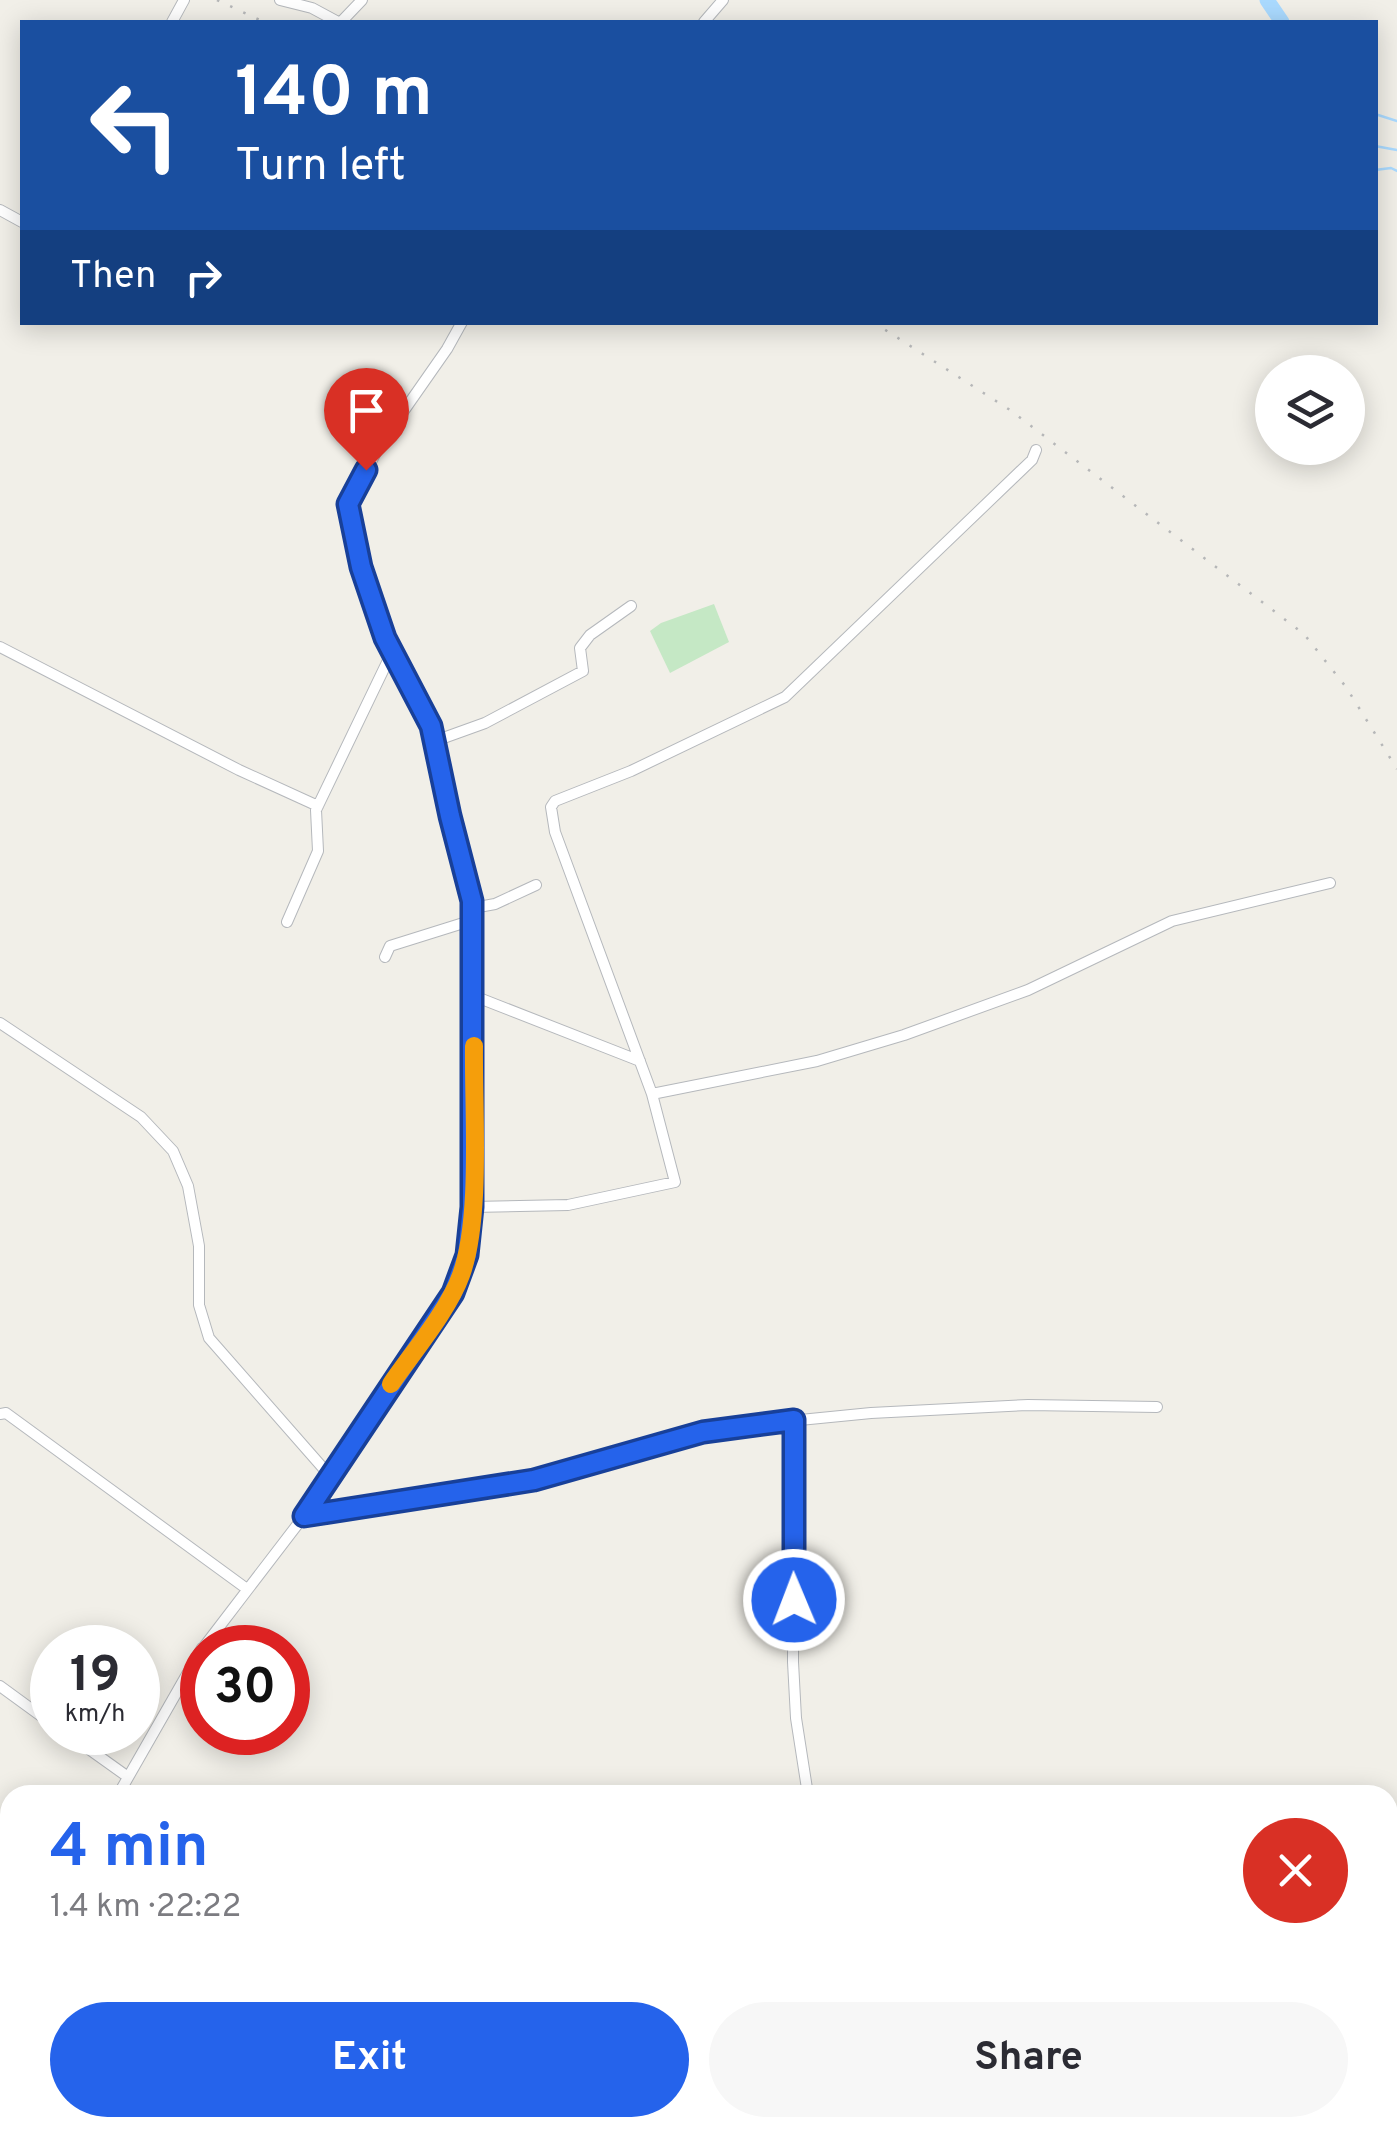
<!DOCTYPE html>
<html lang="en">
<head>
<meta charset="utf-8">
<style>
  :root { --surface:#fff; --page:#f7f7f7; --text:#2b2b33; --muted:#7c7c81; --accent:#2563eb }
  body { margin:0; font-family:Overpass,sans-serif; background:var(--page); color:var(--text); height:100vh; display:flex; flex-direction:column; font-size:38px; white-space:nowrap }
  * { box-sizing:border-box; margin:0 }
  p { font-size:32px; color:var(--muted) }
  .icon { flex:none; width:55px; height:55px; fill:none; stroke:currentColor; stroke-width:2; stroke-linecap:round; stroke-linejoin:round }
  .map { position:relative; flex:1; overflow:hidden }
  .sheet { position:absolute; left:0px; top:1785px; width:1398px; height:352px; display:flex; flex-direction:column; background:var(--surface); border-radius:30px 30px 0 0; box-shadow:0 5px 25px #0003 }
  .sheet>* { flex:none }
  .guide { position:absolute; left:20px; top:20px; width:1358px; height:305px; border-radius:0px; box-shadow:0 5px 25px #0003; background:#1a4fa0; color:#fff; overflow:hidden }
  .buttons { position:absolute; left:1255px; top:355px; display:grid; gap:20px }
  .buttons a { display:grid; place-items:center; width:110px; height:110px; border-radius:50%; background:var(--surface); box-shadow:0 5px 25px #0003; font-size:50px }
  .speed { position:absolute; left:30px; top:1625px; display:flex; gap:20px; font-size:50px; font-weight:700; text-align:center }
  .speed>* { display:grid; place-content:center; width:130px; height:130px; border-radius:50%; background:var(--surface); box-shadow:0 5px 25px #0003; line-height:1 }
  .speed small { font-size:25px; font-weight:400 }
  .speed .limit { border:15px solid #d22; background:#fff; color:#111 }
  .pin { position:absolute; display:grid; place-items:center; width:85px; height:85px; color:#fff; margin:-102px -42px; border-radius:50% 50% 50% 0; rotate:-45deg; box-shadow:0 0 10px #0007 }
  .pin .icon { rotate:45deg }
  .me { position:absolute; width:110px; margin:-55px; rotate:359deg; stroke-linejoin:round; filter:drop-shadow(0 0 8px #0008) }
  .turn { display:flex; align-items:center; gap:35px; height:210px; padding:0 50px; font-size:45px }
  .turn .icon { width:130px; height:130px; stroke-width:2.5 }
  .turn b { display:block; font-size:70px; line-height:85px }
  .then { display:flex; align-items:center; height:95px; padding:0 50px; background:#0003; gap:20px; font-size:38px }
  .round { display:grid; place-items:center; flex:none; width:105px; height:105px; border-radius:52px; background:var(--page) }
  .summary { display:flex; align-items:center; justify-content:space-between; height:170px; padding:0 50px }
  h1 { font-size:60px; font-weight:700; line-height:75px; color:var(--accent) }
  .action { display:flex; gap:20px; margin-top:auto; padding:20px 50px }
  .action a { flex:1; height:115px; border-radius:60px; background:var(--accent); color:#fff; font-size:40px; font-weight:700; line-height:115px; text-align:center }
  .action a+a { background:var(--page); color:var(--text) }
  .map>svg:first-child { display:block }
</style>
</head>
<body>
<div class="map">
<svg width="1397" height="2137" viewBox="0 0 1397 2137">
  <rect width="100%" height="100%" fill="#f1efe8"/>
  <path fill="#c5e8c5" d="M714,604L729,642L670,673L650,631L661,623Z"/>
  <g fill="none" stroke-linecap="round" stroke-linejoin="round">
    <path stroke="#aadaff" stroke-width="2.5" d="M1375,114L1397,121
      M1375,146L1397,150
      M1375,170L1391,168L1397,171"/>
    <path stroke="#aadaff" stroke-width="15" d="M1267,0L1282,22"/>
    <defs>
      <path id="street" d="M280,0L312,8L338,22
        M172,22L184,0
        M341,22L362,0
        M704,22L723,0
        M0,210L22,222
        M0,647L239,770L318,806
        M435,741L485,723L583,671L580,648L590,635L631,606
        M473,908L495,904L536,885
        M287,922L318,851L316,810L392,652
        M385,957L390,946L473,920
        M474,996L640,1061
        M0,1023L141,1117L173,1151L188,1186L199,1246V1305L209,1338L330,1476
        M652,1094L817,1061L904,1035L1028,990L1172,921L1330,883
        M472,1207L568,1205L675,1182L652,1094L555,832L551,807L555,801L631,771L785,697L1032,460L1036,450
        M0,1414L6,1413L247,1589
        M794,1420L793,1662L796,1718L808,1795
        M304,1516L534,1480L703,1432L749,1425L871,1413L1028,1405L1157,1407
        M203,1648L304,1516L453,1293L467,1255L472,1207V901L431,726L385,638L361,567L348,509L351,497L382,442L447,349L462,322
        M0,1686L52,1724
        M65,1732L128,1777
        M118,1795L202,1648
        M0,1983L10,1967
        M1388,2037L1397,2041
        M1388,2062L1397,2061
        M399,2137L421,2128"/>
    </defs>
    <use href="#street" stroke="#b5b8bc" stroke-width="12"/>
    <use href="#street" stroke="#fff" stroke-width="10"/>
    <path stroke="#b6b7b8" stroke-width="2.5" stroke-dasharray="2.5 12" stroke-linecap="butt" d="M217,0L264,22
      M873,322L1010,410L1304,634L1346,687L1397,769"/>
  </g>
  <g fill="none" stroke-linecap="round" stroke-linejoin="round">
    <defs>
      <path id="route" d="M366,470L348,504L361,567L385,638L431,726L450,816L472,901V1207L467,1255L453,1293L304,1516L534,1480L703,1432L794,1420V1600"/>
    </defs>
    <use href="#route" stroke="#184099" stroke-width="25"/>
    <use href="#route" stroke="#2563eb" stroke-width="18"/>
    <path stroke="#f59e0b" stroke-width="18" d="M391,1384C413,1352 448,1311 461,1275C482,1218 473,1108 474,1046"/>
  </g>
</svg>
<div class="buttons">
<a><svg class="icon" aria-label="layers" viewBox="0 0 24 24"><path d="M12 4l9 5-9 5-9-5zM3 14l9 5 9-5"/></svg></a>
</div>
<div class="speed"><div>19<small>km/h</small></div><div class="limit">30</div></div>
<div class="pin" style="left:366px;top:470px;background:#d93025"><svg class="icon" aria-label="arrive" viewBox="0 0 24 24"><path d="M6 21V4h12l-3 4 3 4H6"/></svg></div>
<svg class="me" style="left:794px;top:1600px" viewBox="-20 -20 40 40"><circle r="17" fill="#2563eb" stroke="#fff" stroke-width="3"/><path d="M0-11L8 9 0 5-8 9z" fill="#fff"/></svg>
<div class="guide">
<div class="turn"><svg class="icon" aria-label="left" viewBox="0 0 24 24"><path d="M17 20v-9H6M10 6l-5 5 5 5"/></svg><div><b>140 m</b>Turn left</div></div>
<div class="then">Then<svg class="icon" aria-label="right" viewBox="0 0 24 24"><path d="M7 20v-9h11M14 6l5 5-5 5"/></svg></div>
</div>
<section class="sheet">
<div class="summary"><div><h1>4 min</h1><p>1.4 km · 22:22</p></div><a class="round" style="background:#d93025;color:#fff"><svg class="icon" aria-label="close" viewBox="0 0 24 24"><path d="M6 6l12 12M18 6L6 18"/></svg></a></div>
<div class="action"><a>Exit</a><a>Share</a></div>
</section>
</div>
</body>
</html>
